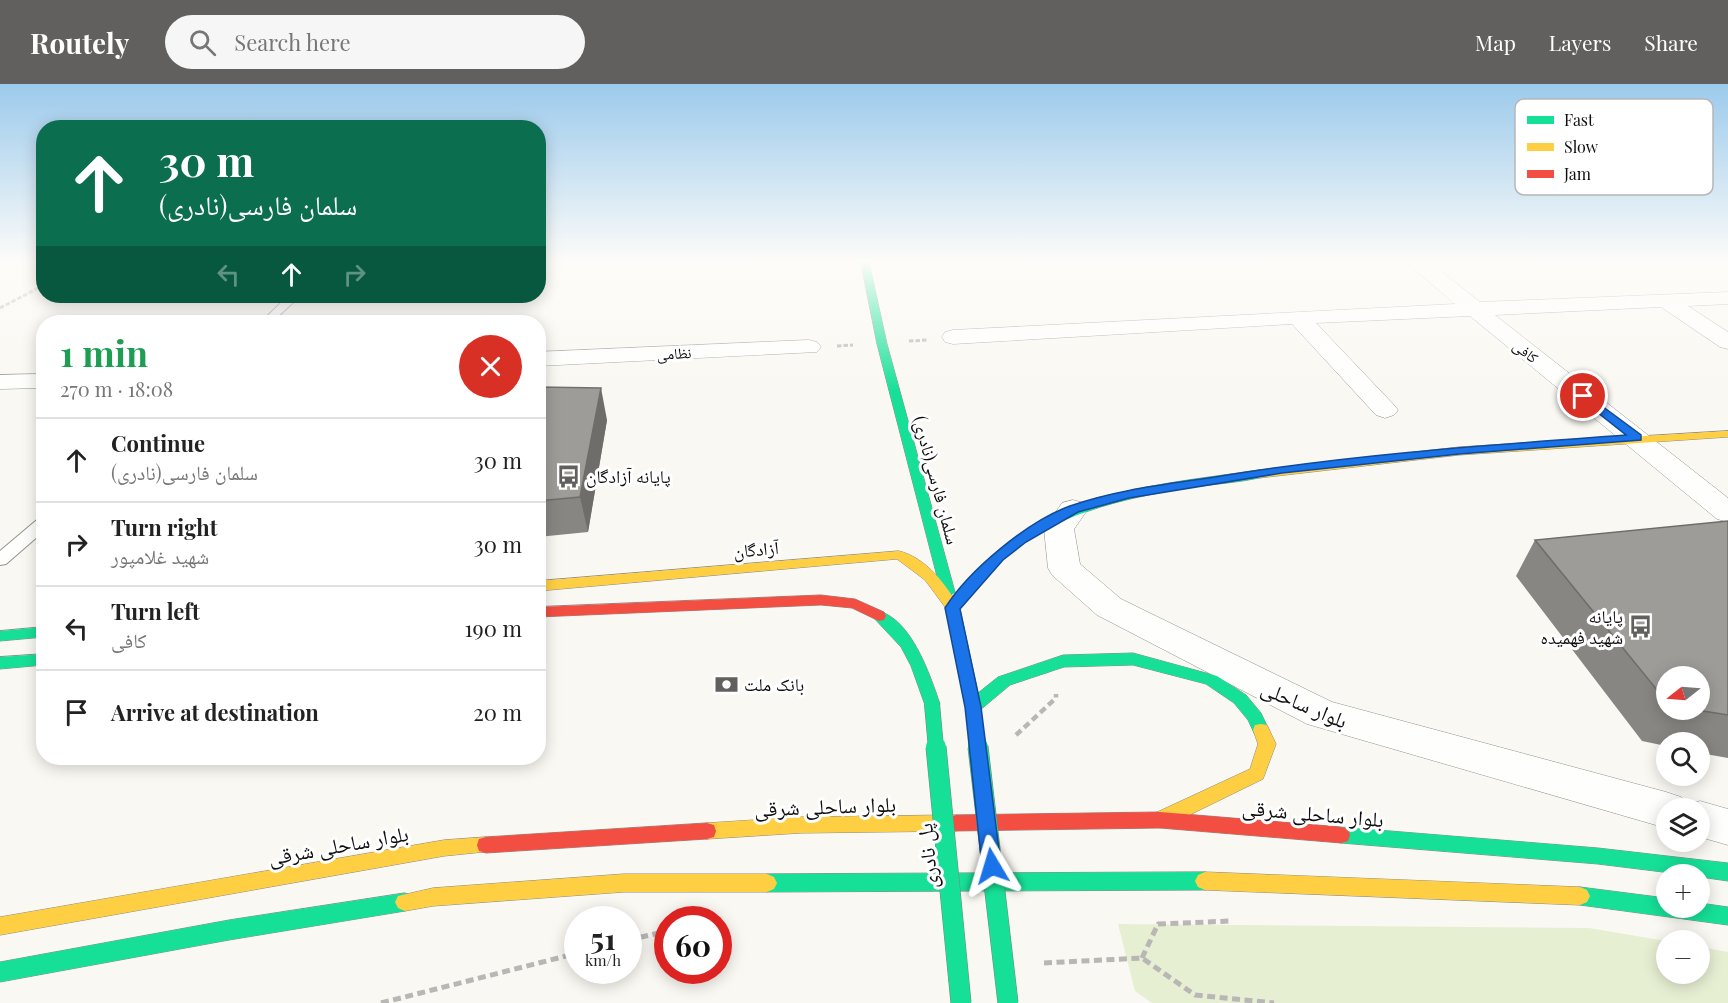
<!DOCTYPE html>
<html lang="en">
<head>
<meta charset="utf-8">
<style>
  :root { --surface:#fff; --page:#f6f6f6; --text:#222; --muted:#767676; --line:#e0e0e0; --accent:#61605e }
  body { margin:0; font-family:"Playfair Display","Noto Naskh Arabic",serif; background:var(--page); color:var(--text); height:100vh; display:flex; flex-direction:column; font-size:22px; white-space:nowrap }
  * { box-sizing:border-box; margin:0 }
  p { font-size:20px; color:var(--muted) }
  .icon { flex:none; width:33px; height:33px; fill:none; stroke:currentColor; stroke-width:2; stroke-linecap:round; stroke-linejoin:round }
  .map { position:relative; flex:1; overflow:hidden }
  .panel { position:absolute; left:36px; top:231px; width:510px; height:450px; display:flex; flex-direction:column; background:var(--surface); border-radius:24px; box-shadow:0 3px 15px #0003 }
  .panel>* { flex:none }
  .top-card { position:absolute; left:36px; top:36px; width:510px; height:183px; border-radius:24px; box-shadow:0 3px 15px #0003; background:#0b6e4f; color:#fff; overflow:hidden }
  .needle { width:39px; rotate:253deg }
  .buttons { position:absolute; left:1656px; top:582px; display:grid; gap:12px }
  .buttons a { display:grid; place-items:center; width:54px; height:54px; border-radius:50%; background:var(--surface); box-shadow:0 3px 15px #0003; font-size:30px }
  .speed { position:absolute; left:564px; top:822px; display:flex; gap:12px; font-size:30px; font-weight:700; text-align:center }
  .speed>* { display:grid; place-content:center; width:78px; height:78px; border-radius:50%; background:var(--surface); box-shadow:0 3px 15px #0003; line-height:1 }
  .speed small { font-size:15px; font-weight:400 }
  .speed .limit { border:9px solid #d22; background:#fff; color:#111 }
  .pin { position:absolute; display:grid; place-items:center; width:51px; height:51px; color:#fff; margin:-26px; border:3px solid #fff; border-radius:50%; box-shadow:0 2px 6px #0007 }
  .me { position:absolute; width:66px; margin:-33px; rotate:353deg; stroke-linejoin:round; filter:drop-shadow(0 0 4px #0008) }
  .turn { display:flex; align-items:center; gap:21px; height:126px; padding:0 24px; font-size:27px }
  .turn .icon { width:78px; height:78px; stroke-width:2.5 }
  .turn b { display:block; font-size:42px; line-height:51px }
  .lanes { display:flex; align-items:center; height:57px; padding:0 24px; background:#0003; justify-content:center; gap:30px; direction:ltr }
  .lanes .off { opacity:.35 }
  .round { display:grid; place-items:center; flex:none; width:63px; height:63px; border-radius:32px; background:var(--page) }
  .headline { display:flex; align-items:center; justify-content:space-between; height:102px; padding:0 24px }
  h1 { font-size:36px; font-weight:700; line-height:45px; color:#1e9e55 }
  ul { padding:0; list-style:none }
  li { display:flex; align-items:center; gap:18px; height:84px; padding:0 24px; border-top:2px solid var(--line) }
  li div { flex:1 }
  li b { display:block; font-size:22px }
  li em { font-style:normal }
  header { display:flex; align-items:center; gap:36px; box-sizing:border-box; height:84px; padding:0 30px; background:var(--accent); color:#fff }
  header strong { font-size:28px }
  nav { display:flex; gap:33px; margin-inline-start:auto; font-size:21px }
  .search { width:420px; height:54px; background:var(--page); display:flex; align-items:center; gap:15px; box-sizing:border-box; padding:0 21px; border-radius:33px; color:var(--muted); font-size:22px }
  .map>svg:first-child { display:block }
</style>
</head>
<body>
<header>
<strong>Routely</strong>
<div class="search"><svg class="icon" aria-label="search" viewBox="0 0 24 24"><circle cx="10" cy="10" r="6"/><path d="M15 15l6 6"/></svg>Search here</div>
<nav><a>Map</a><a>Layers</a><a>Share</a></nav>
</header>
<div class="map">
<svg width="1728" height="919" viewBox="0 0 1728 919">
  <rect width="100%" height="100%" fill="#faf8f2"/>
  <path fill="#e7efd3" d="M1118,840L1589,844L1666,857V890H1700V863L1728,868V919H1152L1135,907Z"/>
  <g fill="none" stroke-linecap="round" stroke-linejoin="round">
    <defs>
      <path id="lane" d="M288,212H300L272,238H261Z
        M44,433V447L6,480L0,481V467L38,435Z"/>
      <path id="street" d="M1406,178H1429L1480,218L1728,208V220L1688,222L1728,248V265L1720,263L1661,223L1495,231L1728,414V438L1717,435L1470,232L1316,239L1394,321L1398,326L1394,331L1385,334L1376,331L1292,240L953,260L945,258L942,253L945,248L953,246L1455,220Z
        M809,256L817,258L821,263L817,268L538,282V268Z
        M44,290V304L0,305V291Z
        M1073,416L1084,419L1088,425L1074,445L1080,480L1121,515L1332,618L1666,708L1681,713L1685,722L1700,717L1728,725V761L1700,753V724H1666V744L1307,640L1097,531L1052,491L1048,484L1044,445L1062,419Z"/>
      <path id="fast" d="M861,178H869L887,260L955,508L948,513L941,508L877,260Z
        M1259,386L1265,390L1263,393C1238,399 1212,400 1187,404C1120,415 1054,430 1002,476C987,491 974,509 960,525L978,609L998,593L1063,571L1133,569L1217,592L1246,611L1261,629L1269,646L1267,651L1261,652L1255,651L1248,636L1234,619L1206,600L1133,581L1064,583L1010,601L979,627L973,629L967,627L946,524C951,515 959,507 966,499C1043,408 1149,402 1259,386Z
        M879,527C912,536 930,591 940,620L938,624L932,626L926,624L911,582L901,563L872,532L874,528Z
        M44,543V553L0,557V547Z
        M44,570V581L0,585V573Z
        M1341,743L1598,764L1728,779V797L1700,793V790H1679L1598,780L1341,759L1334,757L1332,751L1334,745Z
        M1205,788L1212,791L1215,797L1212,803L1205,806L767,808L760,805L757,799L760,793L767,790Z
        M1580,803L1666,814V824H1700V819L1728,823V841L1580,821L1573,818L1570,812L1573,806Z
        M405,809L412,812L415,818L412,824L405,827L229,856L0,898V878L229,836Z"/>
      <path id="slow" d="M1728,347V353L1459,371L1259,394L1253,390L1259,386L1459,363Z
        M899,467C927,474 946,501 960,524L958,527H948L925,496L897,475L538,507V497Z
        M1261,640L1267,641L1276,660L1263,695L1167,742L1160,744L1153,742L1151,736L1153,730L1250,685L1258,660L1253,646L1255,641Z
        M956,731L963,733L965,739L963,745L956,747L801,749L707,755L700,753L698,747L700,741L707,739L801,733Z
        M486,753L493,755L495,761L493,767L444,772L0,851V833L444,756Z
        M1205,788L1580,803L1587,806L1590,812L1587,818L1580,821L1205,806L1198,803L1195,797L1198,791Z
        M624,790H767L774,793L777,799L774,805L767,808H624L433,822L405,827L398,824L395,818L398,812L433,804Z"/>
      <path id="jam" d="M821,511L855,515L884,528L886,532L884,536L879,537L852,524L821,521L538,533V523Z
        M1160,728L1341,743L1348,745L1350,751L1348,757L1341,759L1160,744L956,747L949,745L947,739L949,733L956,731Z
        M707,739L714,741L716,747L714,753L707,755L486,769L479,767L477,761L479,755L486,753Z"/>
    </defs>
    <use href="#lane" stroke="#949391" stroke-width="2"/>
    <use href="#street" stroke="#949391" stroke-width="1"/>
    <use href="#fast" stroke="#8b8a87" stroke-width="1"/>
    <use href="#slow" stroke="#8b8a87" stroke-width="1"/>
    <use href="#jam" stroke="#8b8a87" stroke-width="1"/>
    <path stroke="#b8b7b6" stroke-width="3" stroke-dasharray="4.5 2" stroke-linecap="butt" d="M0,224L44,201
      M909,257L928,256
      M837,262L853,261"/>
    <path stroke="#b8b7b6" stroke-width="4.5" stroke-dasharray="7 4" stroke-linecap="butt" d="M1016,651L1056,614V610"/>
    <path stroke="#b8b7b6" stroke-width="5" stroke-dasharray="8 4.5" stroke-linecap="butt" d="M628,856L668,847
      M1142,874L1158,840L1231,837
      M1044,879L1142,874L1195,911L1274,919
      M381,919L578,869"/>
    <use href="#lane" fill="#fefefd" fill-rule="evenodd"/>
    <use href="#street" fill="#fefefd" fill-rule="evenodd"/>
    <use href="#fast" fill="#16e098" fill-rule="evenodd"/>
    <use href="#slow" fill="#ffcf43" fill-rule="evenodd"/>
    <use href="#jam" fill="#f24e42" fill-rule="evenodd"/>
    <defs>
      <path id="fast-bridge-far1" d="M932,620L936,664
        M973,623L978,664"/>
      <path id="fast-bridge" d="M936,663L961,919
        M978,663L1008,919"/>
    </defs>
    <use href="#fast-bridge-far1" stroke="#82817e" stroke-width="16" stroke-linecap="butt"/>
    <use href="#fast-bridge" stroke="#82817e" stroke-width="21" stroke-linecap="butt"/>
    <use href="#fast-bridge-far1" stroke="#16e098" stroke-width="15"/>
    <use href="#fast-bridge" stroke="#16e098" stroke-width="20"/>
  </g>
  <path fill="#888683" fill-rule="evenodd" d="M538,303L607,336L588,448L538,453Z
    M1728,437V674L1700,669V658H1666V662L1642,657L1516,492L1535,456ZM1666,592L1700,626H1666Z"/>
  <path fill="#6f6d6a" d="M601,304L607,336L588,448L580,413Z"/>
  <path fill="#9e9c98" stroke="#6f6d6a" stroke-width="1.5" d="M538,303L601,304L580,413L538,417Z
    M1728,437V631L1697,626H1700V592H1666V617L1535,456Z"/>
  <linearGradient id="sky" x2="0" y2="1"><stop stop-color="#9ccaec"/><stop offset="0.58" stop-color="#fdfcf9"/><stop offset="1" stop-color="#fdfcf9" stop-opacity="0"/></linearGradient>
  <rect width="1728" height="307" fill="url(#sky)"/>
  <path fill="#1a73e8" stroke="#114b97" stroke-width="1.5" d="M1583,308L1641,351V356L1459,370L1282,389L1129,414L1078,428L1026,458L1003,476L960,525L981,623L1001,782L999,788L992,791L985,788L982,782L965,623L945,524C969,486 1028,437 1070,422C1118,405 1170,400 1221,392C1355,370 1491,361 1626,351L1579,314L1577,312Z"/>
  <defs>
    <symbol id="bus-bare" viewBox="-9 -9 18 18"><path d="M-5-6H5V4H4V6H2V4H-2V6H-4V4H-5ZM-3.5-4V0h7V-4ZM-3.5 1.2v1.5H-2V1.2ZM2 1.2v1.5H3.5V1.2Z" fill="#61605e" stroke="#fff" stroke-width="2.5" paint-order="stroke"/></symbol>
    <symbol id="bank-bare" viewBox="-9 -9 18 18"><path d="M-6-4H6V4H-6ZM0-2.3a2.3 2.3 0 1 0 0 4.6a2.3 2.3 0 1 0 0-4.6Z" fill="#61605e" stroke="#fff" stroke-width="2.5" paint-order="stroke"/></symbol>
  </defs>
  <g fill-rule="evenodd">
    <use href="#bus-bare" x="552" y="376" width="33" height="33"/>
    <use href="#bus-bare" x="1624" y="526" width="33" height="33"/>
    <use href="#bank-bare" x="710" y="584" width="33" height="33"/>
  </g>
  <g text-anchor="middle" dominant-baseline="central" stroke-width="6" stroke-linejoin="round" paint-order="stroke">
    <g font-size="15" fill="#0e0e0e" stroke="#fff">
      <text transform="translate(1526 267) rotate(38)">کافی</text>
      <text transform="translate(674 269) rotate(-3)">نظامی</text>
    </g>
    <g font-size="18" fill="#0e0e0e" stroke="#fff" text-anchor="start">
      <text x="586" y="392">پایانه آزادگان</text>
      <text x="1623" y="532" text-anchor="end">پایانه<tspan x="1623" dy="21">شهید فهمیده</tspan></text>
      <text x="744" y="600">بانک ملت</text>
    </g>
    <g font-size="18" fill="#0e0e0e" stroke="#fff">
      <text transform="translate(937 396) rotate(75)">سلمان فارسی(نادری)</text>
      <text transform="translate(756 465) rotate(-5)">آزادگان</text>
    </g>
    <g font-size="21" fill="#0e0e0e" stroke="#fff">
      <text transform="translate(1305 619) rotate(23)">بلوار ساحلی</text>
      <text transform="translate(825 721) rotate(-2)">بلوار ساحلی شرقی</text>
      <text transform="translate(1313 728) rotate(5)">بلوار ساحلی شرقی</text>
      <text transform="translate(338 760) rotate(-10)">بلوار ساحلی شرقی</text>
      <text transform="translate(926 772) rotate(-95)">پل نادری</text>
    </g>
  </g>
  <rect x="1515" y="15" width="198" height="96" rx="9" fill="#fff" stroke="#b7b7b7" stroke-width="1.5"/>
  <rect x="1527" y="32" width="27" height="8" fill="#16e098"/>
  <rect x="1527" y="59" width="27" height="8" fill="#ffcf43"/>
  <rect x="1527" y="86" width="27" height="8" fill="#f24e42"/>
  <g font-size="16" fill="#0e0e0e">
    <text x="1564" y="42">Fast</text>
    <text x="1564" y="69">Slow</text>
    <text x="1564" y="96">Jam</text>
  </g>
</svg>
<div class="buttons">
<a><svg class="needle" viewBox="-14 -14 28 28"><path d="M0-13l5 13h-10z" fill="#e53935"/><path d="M0 13l5-13h-10z" fill="#767676"/></svg></a>
<a><svg class="icon" aria-label="search" viewBox="0 0 24 24"><circle cx="10" cy="10" r="6"/><path d="M15 15l6 6"/></svg></a>
<a><svg class="icon" aria-label="layers" viewBox="0 0 24 24"><path d="M12 4l9 5-9 5-9-5zM3 14l9 5 9-5"/></svg></a>
<a>+</a>
<a>−</a>
</div>
<div class="speed"><div>51<small>km/h</small></div><div class="limit">60</div></div>
<div class="pin" style="left:1583px;top:312px;background:#d93025"><svg class="icon" aria-label="arrive" viewBox="0 0 24 24"><path d="M6 21V4h12l-3 4 3 4H6"/></svg></div>
<svg class="me" style="left:992px;top:782px" viewBox="-20 -20 40 40"><path d="M0-17L14 15 0 8-14 15z" fill="#1a73e8" stroke="#fff" stroke-width="4"/></svg>
<div class="top-card">
<div class="turn"><svg class="icon" aria-label="ahead" viewBox="0 0 24 24"><path d="M12 20V5M6 11l6-6 6 6"/></svg><div><b>30 m</b>سلمان فارسی(نادری)</div></div>
<div class="lanes"><svg class="icon off" aria-label="left" viewBox="0 0 24 24"><path d="M17 20v-9H6M10 6l-5 5 5 5"/></svg><svg class="icon" aria-label="ahead" viewBox="0 0 24 24"><path d="M12 20V5M6 11l6-6 6 6"/></svg><svg class="icon off" aria-label="right" viewBox="0 0 24 24"><path d="M7 20v-9h11M14 6l5 5-5 5"/></svg></div>
</div>
<section class="panel">
<div class="headline"><div><h1>1 min</h1><p>270 m · 18:08</p></div><a class="round" style="background:#d93025;color:#fff"><svg class="icon" aria-label="close" viewBox="0 0 24 24"><path d="M6 6l12 12M18 6L6 18"/></svg></a></div>
<ul>
<li><svg class="icon" aria-label="ahead" viewBox="0 0 24 24"><path d="M12 20V5M6 11l6-6 6 6"/></svg><div><b>Continue</b><p>سلمان فارسی(نادری)</p></div><em>30 m</em></li>
<li><svg class="icon" aria-label="right" viewBox="0 0 24 24"><path d="M7 20v-9h11M14 6l5 5-5 5"/></svg><div><b>Turn right</b><p>شهید غلامپور</p></div><em>30 m</em></li>
<li><svg class="icon" aria-label="left" viewBox="0 0 24 24"><path d="M17 20v-9H6M10 6l-5 5 5 5"/></svg><div><b>Turn left</b><p>کافی</p></div><em>190 m</em></li>
<li><svg class="icon" aria-label="arrive" viewBox="0 0 24 24"><path d="M6 21V4h12l-3 4 3 4H6"/></svg><div><b>Arrive at destination</b></div><em>20 m</em></li>
</ul>
</section>
</div>
</body>
</html>
